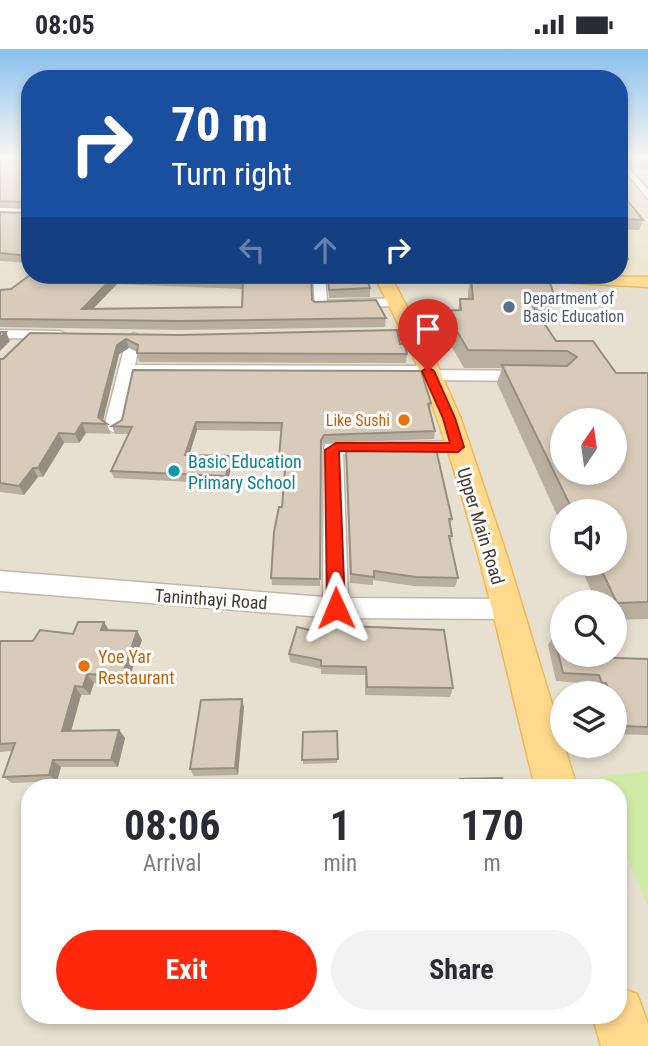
<!DOCTYPE html>
<html lang="en">
<head>
<meta charset="utf-8">
<style>
  :root { --surface:#fff; --page:#f2f2f3; --text:#2b2b33; --muted:#7c7c81; --accent:#ff270c }
  body { margin:0; font-family:"Roboto Condensed",sans-serif; background:var(--page); color:var(--text); height:100vh; display:flex; flex-direction:column; font-size:26px; white-space:nowrap }
  * { box-sizing:border-box; margin:0 }
  p { font-size:23px; color:var(--muted) }
  .icon { flex:none; width:38px; height:38px; fill:none; stroke:currentColor; stroke-width:2; stroke-linecap:round; stroke-linejoin:round }
  .map { position:relative; flex:1; overflow:hidden }
  .sheet { position:absolute; left:21px; top:730px; width:606px; height:245px; display:flex; flex-direction:column; background:var(--surface); border-radius:28px; box-shadow:0 4px 10px #0003 }
  .sheet>* { flex:none }
  .banner { position:absolute; left:21px; top:21px; width:607px; height:214px; border-radius:28px; box-shadow:0 4px 10px #0003; background:#1a4fa0; color:#fff; overflow:hidden }
  .needle { width:46px; rotate:13deg }
  .tools { position:absolute; left:550px; top:359px; display:grid; gap:14px }
  .tools a { display:grid; place-items:center; width:77px; height:77px; border-radius:50%; background:var(--surface); box-shadow:0 4px 10px #0003; font-size:35px }
  .pin { position:absolute; display:grid; place-items:center; width:60px; height:60px; color:#fff; margin:-72px -30px; border-radius:50% 50% 50% 0; rotate:-45deg; box-shadow:0 0 7px #0007 }
  .pin .icon { rotate:45deg }
  .me { position:absolute; width:77px; margin:-38px; rotate:359deg; stroke-linejoin:round; filter:drop-shadow(0 0 5px #0008) }
  .turn { display:flex; align-items:center; gap:24px; height:147px; padding:0 35px; font-size:32px }
  .turn .icon { width:91px; height:91px; stroke-width:2.5 }
  .turn b { display:block; font-size:49px; line-height:60px }
  .lanes { display:flex; align-items:center; height:66px; padding:0 35px; background:#0003; justify-content:center; gap:35px; direction:ltr }
  .lanes .off { opacity:.35 }
  .eta { display:flex; justify-content:space-evenly; align-items:center; height:119px; text-align:center }
  .eta b { font-size:42px; font-weight:700; line-height:49px }
  .primary-button { display:flex; gap:14px; margin-top:auto; padding:14px 35px }
  .primary-button a { flex:1; height:80px; border-radius:42px; background:var(--accent); color:#fff; font-size:28px; font-weight:700; line-height:80px; text-align:center }
  .primary-button a+a { background:var(--page); color:var(--text) }
  .status { display:flex; justify-content:space-between; align-items:center; height:49px; padding:0 35px; background:var(--surface); direction:ltr }
  .status svg { height:19px; fill:currentColor }
  .map>svg:first-child { display:block }
</style>
</head>
<body>
<div class="status"><b>08:05</b><svg viewBox="0 0 49 12"><path d="M0 12V9h3v3zM5 12V6h3v6zM10 12V3h3v9zM15 12V0h3v12zM26 1h20v11H26zM47 4h2v5h-2z"/></svg></div>
<div class="map">
<svg width="648" height="997" viewBox="0 0 648 997">
  <rect width="100%" height="100%" fill="#f3ede2"/>
  <path fill="#e7dfcf" fill-rule="evenodd" d="M0,108H30V226H620V108H648V997H0ZM562,371H614V424H562ZM562,462H614V514H562ZM562,553H614V606H562ZM562,644H614V696H562ZM30,738H618V966H30Z"/>
  <path fill="#ede2ca" d="M620,133L648,165V228L615,226H620Z"/>
  <path fill="#cfeba6" d="M648,722V857L618,787V738H597L593,729Z"/>
  <g fill="none" stroke-linecap="round" stroke-linejoin="round">
    <defs>
      <path id="minor" d="M620,109L648,141V150L620,116Z
        M0,158L30,160V166L0,164Z
        M313,226H325L327,252L396,249L403,253L396,257L315,259Z
        M0,281L60,282L67,286L60,290L0,289Z
        M134,284L141,288L135,316L428,317L435,321L528,322L536,327L528,332L430,331L422,327L133,326L122,378L113,383L104,378L127,288Z
        M458,392L465,394L467,398L465,402L343,405L348,549L507,550L516,553L520,560L516,567L507,570L336,569L0,542V522L323,548L324,399L326,395Z"/>
      <path id="major" d="M374,226H390L437,315L461,370L507,507L562,688V696H564L577,738H535C503,609 476,477 431,352C416,309 394,267 374,226Z
        M514,226L648,228V238L522,231Z
        M618,938L637,945L648,975V997H601L592,966H618Z"/>
    </defs>
    <use href="#minor" stroke="#c1b7a7" stroke-width="3"/>
    <use href="#major" stroke="#edb956" stroke-width="3"/>
    <use href="#minor" fill="#fff" fill-rule="evenodd"/>
    <use href="#major" fill="#ffda8e" fill-rule="evenodd"/>
  </g>
  <path fill="#baaf9f" fill-rule="evenodd" d="M621,108H648V120L632,119Z
    M30,109V214L0,212V163L27,164L28,160L0,159V111H28Z
    M620,141L643,171L639,181L620,180Z
    M620,196L628,210L624,219H620Z
    M30,226H311L312,251L315,253L386,269L385,278L182,281L0,278V241L11,240ZM117,235L243,240L242,258L93,260Z
    M327,226H365L370,239V248L329,249Z
    M471,227L555,249L549,265H542L541,269L556,292L616,324H648V570L614,571V553H596L579,514H614V462H562V477L497,334L502,319H464L450,295H441L434,279L436,262L458,261L460,250H468V243Z
    M30,284L400,295L407,305L406,314L139,313L137,303L129,299L119,305L103,372L107,375L111,385L86,384L79,394H64L43,428H38L24,446L0,443V310H3Z
    M431,354L430,361L435,382L434,390L324,394L321,399L320,537L272,536L271,529L282,458L285,416H280L279,408L282,382L197,381L189,406L232,415L227,435L114,429L111,422L129,385H115L112,377Z
    M346,398L452,470L450,477L452,487L450,494L458,529L455,538L414,537L373,531V536L350,534Z
    M104,573L109,581L137,582L142,591L127,636L94,634L90,646H81L71,682L119,681L125,689L118,718H61L57,732L12,734L3,728L12,702L0,703V592H33L73,585Z
    M297,578L453,639L450,648L365,646V626L321,625V620L290,613L289,605Z
    M554,587L562,606L648,610V686L614,685V644H599V643L594,642L592,635L556,632L548,596Z
    M244,658L238,726L194,727L190,720Z
    M337,682V714L303,715V683Z"/>
  <path fill="#978e82" d="M115,226L117,235L85,268L82,260Z
    M6,283L10,292L0,302V289Z
    M126,290L129,299L119,305L102,375L98,368L117,296Z
    M196,373L197,381L187,413L185,406Z
    M82,374L86,384L79,394L75,385Z
    M59,384L64,394L43,428L38,419Z
    M230,407L232,415L227,435L226,427Z
    M33,419L38,428L24,446L19,437Z
    M104,573L109,582L101,581Z
    M137,582L142,591L127,636L122,627Z
    M87,625L94,634L90,646L83,638Z
    M75,637L81,646L69,690L62,682Z
    M242,650L244,658L238,726L235,719Z
    M119,681L125,689L118,718L111,711Z
    M53,711L61,718L57,732L49,726Z"/>
  <path fill="#d8cbb9" stroke="#978e82" stroke-width="2" fill-rule="evenodd" d="M632,108H648V111H635Z
    M30,109V156L27,153L0,152V111H28Z
    M620,142L643,171L620,170Z
    M30,156V207L0,204V163L27,164Z
    M620,196L628,210H620Z
    M30,226H311L312,251L315,253L376,251L386,269L180,272L0,270V241L11,240ZM115,226L243,232L242,258L82,260Z
    M328,226H365L370,239L329,241Z
    M471,227L549,231L555,249L544,248L546,254L530,253L556,292H593L616,324H648V553L617,554L598,514H614V462H573L502,316L567,317L577,308L567,302L468,301L454,277L444,278L436,262L461,261L460,250H473ZM562,371H614V424H562Z
    M397,281L400,295H405L407,305L137,304L138,296L126,290L117,296L98,368L107,375L82,374L75,385L59,384L38,419H33L19,437L0,434V310H3L30,284L180,286Z
    M0,283H6L0,289Z
    M133,321L421,322L431,354L428,355L435,382L324,386L321,391L320,530L271,529L274,483L279,458H282L286,408H279L282,374L196,373L185,406L230,407L226,427L111,422L132,378L112,377L122,371Z
    M435,396L452,470H449L452,487H449L458,529L416,528L374,522V528L351,525L346,398Z
    M78,573H104L101,581L137,582L122,627L87,625L83,638L75,637L62,682L119,681L111,711H53L49,726L3,728L15,694L0,695V592H33L40,581L73,585Z
    M323,576L444,581L453,639L367,638L366,618L321,617V611L289,605L297,578L322,584Z
    M554,587L562,588V606H588V608L648,610V678L621,677L614,658V644H610L606,634H602L599,626L563,624Z
    M242,650L235,719L190,720L201,651Z
    M337,682L338,710L302,711L303,683Z
    M502,729L505,738H462L460,730Z
    M375,737V738H332Z"/>
  <linearGradient id="sky" x2="0" y2="1"><stop stop-color="#88c0ee"/><stop offset="0.44" stop-color="#faf7f2"/><stop offset="1" stop-color="#faf7f2" stop-opacity="0"/></linearGradient>
  <rect width="648" height="247" fill="url(#sky)"/>
  <path fill="#ff270c" stroke="#a61908" stroke-width="2" d="M428,318L434,322L455,369L464,398L458,403L339,402L345,559L342,564L336,566L330,564L327,559L325,401L336,394H450L443,369L422,322Z"/>
  <circle fill="#5c6f8a" stroke="#fff" stroke-width="2.5" cx="509" cy="258" r="7"/>
  <g fill="#e8710a" stroke="#fff" stroke-width="2.5">
    <circle cx="404" cy="371" r="7"/>
    <circle cx="84" cy="617" r="7"/>
  </g>
  <circle fill="#0f9aa8" stroke="#fff" stroke-width="2.5" cx="174" cy="422" r="7"/>
  <g text-anchor="middle" dominant-baseline="central" stroke-width="6" stroke-linejoin="round" paint-order="stroke">
    <g font-size="16" fill="#4e5e75" stroke="#fff" text-anchor="start">
      <text x="523" y="249">Department of<tspan x="523" dy="18">Basic Education</tspan></text>
    </g>
    <g font-size="16" fill="#c56008" stroke="#fff" text-anchor="end">
      <text x="390" y="371">Like Sushi</text>
    </g>
    <g font-size="18" fill="#0d838f" stroke="#fff" text-anchor="start">
      <text x="188" y="412">Basic Education<tspan x="188" dy="21">Primary School</tspan></text>
    </g>
    <g font-size="18" fill="#443c32" stroke="#fff">
      <text transform="translate(481 477) rotate(73)">Upper Main Road</text>
      <text transform="translate(211 550) rotate(4)">Taninthayi Road</text>
    </g>
    <g font-size="18" fill="#c56008" stroke="#fff" text-anchor="start">
      <text x="98" y="607">Yoe Yar<tspan x="98" dy="21">Restaurant</tspan></text>
    </g>
  </g>
</svg>
<div class="tools">
<a><svg class="needle" viewBox="-14 -14 28 28"><path d="M0-13l5 13h-10z" fill="#e53935"/><path d="M0 13l5-13h-10z" fill="#7c7c81"/></svg></a>
<a><svg class="icon" aria-label="sound" viewBox="0 0 24 24"><path d="M4 9h4l5-4v14l-5-4H4zM17 9q2 3 0 6"/></svg></a>
<a><svg class="icon" aria-label="search" viewBox="0 0 24 24"><circle cx="10" cy="10" r="6"/><path d="M15 15l6 6"/></svg></a>
<a><svg class="icon" aria-label="layers" viewBox="0 0 24 24"><path d="M12 4l9 5-9 5-9-5zM3 14l9 5 9-5"/></svg></a>
</div>
<div class="pin" style="left:428px;top:322px;background:#d93025"><svg class="icon" aria-label="arrive" viewBox="0 0 24 24"><path d="M6 21V4h12l-3 4 3 4H6"/></svg></div>
<svg class="me" style="left:336px;top:559px" viewBox="-20 -20 40 40"><path d="M0-17L14 15 0 8-14 15z" fill="#ff270c" stroke="#fff" stroke-width="4"/></svg>
<div class="banner">
<div class="turn"><svg class="icon" aria-label="right" viewBox="0 0 24 24"><path d="M7 20v-9h11M14 6l5 5-5 5"/></svg><div><b>70 m</b>Turn right</div></div>
<div class="lanes"><svg class="icon off" aria-label="left" viewBox="0 0 24 24"><path d="M17 20v-9H6M10 6l-5 5 5 5"/></svg><svg class="icon off" aria-label="ahead" viewBox="0 0 24 24"><path d="M12 20V5M6 11l6-6 6 6"/></svg><svg class="icon" aria-label="right" viewBox="0 0 24 24"><path d="M7 20v-9h11M14 6l5 5-5 5"/></svg></div>
</div>
<section class="sheet">
<div class="eta">
<div><b>08:06</b><p>Arrival</p></div>
<div><b>1</b><p>min</p></div>
<div><b>170</b><p>m</p></div>
</div>
<div class="primary-button"><a>Exit</a><a>Share</a></div>
</section>
</div>
</body>
</html>
